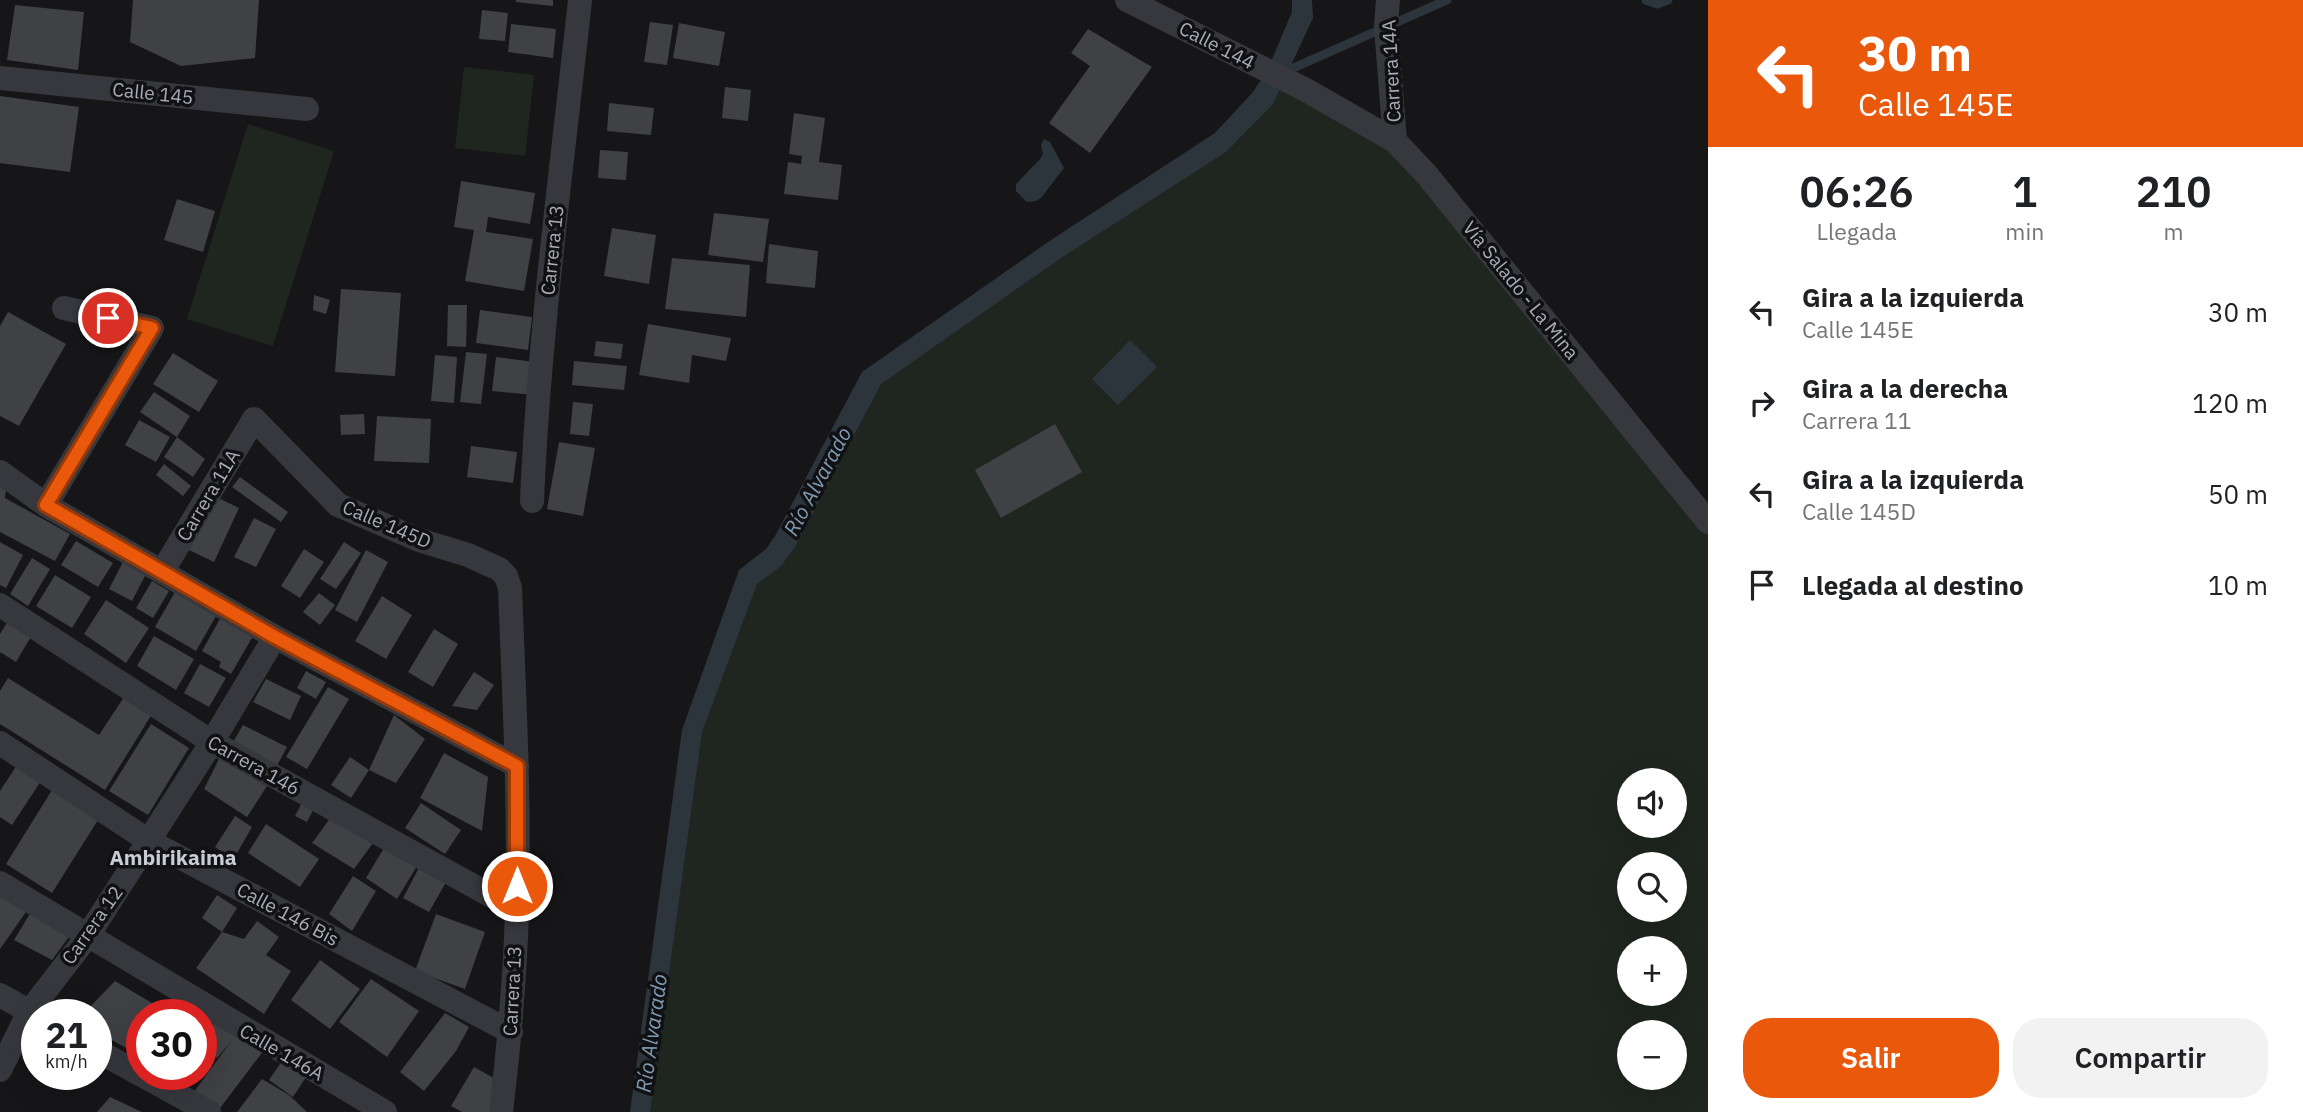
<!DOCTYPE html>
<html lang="es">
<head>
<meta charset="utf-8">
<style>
  :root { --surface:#fff; --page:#f2f2f2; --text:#202124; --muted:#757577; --accent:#ea580c }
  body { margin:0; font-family:"IBM Plex Sans",sans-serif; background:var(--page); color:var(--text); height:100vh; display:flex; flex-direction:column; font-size:26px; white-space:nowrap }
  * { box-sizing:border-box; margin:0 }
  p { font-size:23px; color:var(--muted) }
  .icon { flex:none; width:38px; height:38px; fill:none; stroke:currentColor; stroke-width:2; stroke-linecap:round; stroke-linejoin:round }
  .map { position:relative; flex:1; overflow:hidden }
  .side { display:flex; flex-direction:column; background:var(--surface); width:595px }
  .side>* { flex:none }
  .banner { background:#ea580c; color:#fff; overflow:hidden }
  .fabs { position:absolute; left:1617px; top:768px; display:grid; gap:14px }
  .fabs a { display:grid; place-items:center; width:70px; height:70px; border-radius:50%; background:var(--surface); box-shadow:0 7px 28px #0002; font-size:35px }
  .speed { position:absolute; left:21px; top:999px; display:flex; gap:14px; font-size:35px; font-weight:700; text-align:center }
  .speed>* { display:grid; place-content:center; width:91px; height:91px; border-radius:50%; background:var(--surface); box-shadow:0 7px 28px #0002; line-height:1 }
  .speed small { font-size:18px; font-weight:400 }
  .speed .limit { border:10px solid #d22; background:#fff; color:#111 }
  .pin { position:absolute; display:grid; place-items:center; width:60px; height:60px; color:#fff; margin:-30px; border:4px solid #fff; border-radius:50%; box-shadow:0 2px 7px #0007 }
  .me { position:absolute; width:77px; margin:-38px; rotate:0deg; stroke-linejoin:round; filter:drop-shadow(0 0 5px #0008) }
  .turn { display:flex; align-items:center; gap:24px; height:147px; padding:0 35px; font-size:32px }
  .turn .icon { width:91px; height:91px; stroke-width:2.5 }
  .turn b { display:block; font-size:49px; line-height:60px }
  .eta { display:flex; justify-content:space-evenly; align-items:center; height:119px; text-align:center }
  .eta b { font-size:42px; font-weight:600; line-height:49px }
  .action { display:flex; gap:14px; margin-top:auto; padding:14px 35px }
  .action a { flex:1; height:80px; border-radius:28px; background:var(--accent); color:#fff; font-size:28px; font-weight:600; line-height:80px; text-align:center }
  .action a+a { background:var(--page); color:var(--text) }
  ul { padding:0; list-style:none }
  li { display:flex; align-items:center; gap:21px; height:91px; padding:0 35px }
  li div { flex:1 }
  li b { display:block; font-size:26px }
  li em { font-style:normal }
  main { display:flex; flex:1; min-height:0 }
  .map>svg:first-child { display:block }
</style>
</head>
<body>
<main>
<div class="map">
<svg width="1708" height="1112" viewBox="0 0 1708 1112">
  <rect width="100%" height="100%" fill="#161618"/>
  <path fill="#1e261f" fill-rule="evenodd" d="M464,67L534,75L525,156L455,148Z
    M1277,76L1392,141L1708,532V1112H640L692,731L748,579L773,558L873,377L1221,141ZM1629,780H1675V826H1629ZM1629,864H1675V910H1629ZM1629,948H1675V994H1629ZM1629,1032H1675V1078H1629Z
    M248,124L334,151L273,346L187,319Z"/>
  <path fill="#2c353c" d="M1292,0H1312L1313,18L1273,104L1226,152L1061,258L881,384L795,547L781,566L757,584L702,732L650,1112H630L682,730L739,570L766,549L775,536L862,372L1051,240L1215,133L1253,92L1267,71L1292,12Z
    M1044,139L1050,142L1064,168L1041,198L1036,201L1027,202L1016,191V184L1040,159L1043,154L1041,145Z
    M1130,340L1157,367L1118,405L1092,379Z"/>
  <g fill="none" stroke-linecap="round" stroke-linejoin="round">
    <path stroke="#2c353c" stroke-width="9" d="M1646,0L1657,4L1668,0
      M1282,73L1447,0"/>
  </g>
  <path fill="#404145" d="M133,0H259L255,58L181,66L130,42Z
    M516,0H553V6L516,2Z
    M15,5L84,12L78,70L7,60Z
    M482,10L508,13L505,41L479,39Z
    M650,22L673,25L667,65L644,62Z
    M679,23L725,32L719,66L673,58Z
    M511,24L556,29L553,58L508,52Z
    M1088,29L1152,67L1090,153L1049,123L1090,66L1071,53Z
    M725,87L751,90L748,121L722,118Z
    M0,96L79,107L70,172L0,163Z
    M609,103L654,108L651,135L607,131Z
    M794,113L825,118L819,162L842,165L838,200L784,194L788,162L801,164L802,156L789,154Z
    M600,150L628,152L626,180L598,178Z
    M461,181L535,193L530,224L488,217L486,232L533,239L524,291L465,281L474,230L454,227Z
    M177,199L215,211L203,252L164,240Z
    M714,213L769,219L763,262L708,255Z
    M612,228L656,235L649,284L604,276Z
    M769,244L818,251L815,288L766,283Z
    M672,258L750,265L746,317L665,309Z
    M341,289L401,293L395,376L335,372Z
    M314,295L330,300L326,314L313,310Z
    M448,305H467L466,347L447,346Z
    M480,310L532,317L528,350L476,343Z
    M8,312L66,344L19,426L0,416V326Z
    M648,324L731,338L726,361L692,355L689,383L639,375Z
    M596,341L623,344L621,359L594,356Z
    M466,352L487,354L481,404L460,402Z
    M173,353L218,381L199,412L153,384Z
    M435,355L457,357L454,403L431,401Z
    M496,357L534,362V395L492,391Z
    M574,361L627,366L624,390L572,385Z
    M154,392L190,416L177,437L140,412Z
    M573,402L593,404L589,436L570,434Z
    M364,414L365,434L341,435L340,415Z
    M377,416L431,419L429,463L374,461Z
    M139,420L170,437L156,462L125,445Z
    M1055,424L1082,472L1001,518L975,470Z
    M177,437L205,459L193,477L164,457Z
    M559,442L595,448L583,516L547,509Z
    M471,446L517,452L513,483L467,477Z
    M164,464L191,486L183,496L156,475Z
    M240,477L288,512L281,522L232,487Z
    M0,487L6,490L5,498L70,534L55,561L0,532Z
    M212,495L239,508L214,562L187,549Z
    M254,518L276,529L256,567L234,557Z
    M76,541L113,563L98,587L61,565Z
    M0,542L23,555L6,588L0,585Z
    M344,542L361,553L336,589L320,579Z
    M304,549L324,562L300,598L281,586Z
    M366,550L388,562L357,622L335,610Z
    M32,558L50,569L28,606L10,594Z
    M124,560L147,572L132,601L109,589Z
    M55,575L91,597L72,628L36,606Z
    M152,581L169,591L153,618L136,608Z
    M175,592L216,616L196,651L155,627Z
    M319,593L335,605L320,625L303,612Z
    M382,596L412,615L386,659L355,641Z
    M106,600L149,628L126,663L84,634Z
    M221,617L253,636L231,674L219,667L221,662L202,651Z
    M8,621L32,635L16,662L0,652V634Z
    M434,629L458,644L433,687L408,672Z
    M154,636L194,659L176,690L137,666Z
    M200,664L226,678L209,707L184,693Z
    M306,671L326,682L316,699L297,688Z
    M474,672L494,685L477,710L452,706Z
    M8,678L99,735L124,697L152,714L105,790L0,724V691Z
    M266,679L301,696L290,720L253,702Z
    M328,687L349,699L307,769L286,757Z
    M394,715L425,739L396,783L369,770Z
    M151,724L189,748L148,815L109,791Z
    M243,725L287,747L273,773L229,749Z
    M444,753L488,777L482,831L420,798Z
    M350,757L369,770L351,798L331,785Z
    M219,759L267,786L247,817L204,789Z
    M17,765L41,781L12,825L0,817V791Z
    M52,790L98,820L52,893L6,864Z
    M304,799L315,806L307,822L295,816Z
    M421,803L461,830L445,854L405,828Z
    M235,816L252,827L233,860L215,847Z
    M331,817L376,839L354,869L312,843Z
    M266,824L319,859L300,887L248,853Z
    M384,848L417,866L397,899L366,878Z
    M422,862L449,877L429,912L403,898Z
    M353,876L376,891L352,931L329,914Z
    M217,895L237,908L222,932L202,918Z
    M0,896L26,912L0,949Z
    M31,912L71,934L52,960L14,940Z
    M436,914L485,932L465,989L415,971Z
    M257,921L279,937L266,955L291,971L264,1014L196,968L222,932L244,939Z
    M320,960L360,989L330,1029L291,1000Z
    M371,979L419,1011L387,1057L339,1022Z
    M115,981L152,1003L146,1015H142V1022L126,1048L96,1031V1015H82Z
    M445,1013L469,1027L456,1051L424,1091L400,1072Z
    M218,1017L264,1050L217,1112L191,1096L232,1040L217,1058L201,1046V1040Z
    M286,1055L310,1071L293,1097L269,1080Z
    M474,1067L499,1081L491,1112H462L451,1106Z
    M262,1079L289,1095L307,1112H237Z
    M110,1097L142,1112H97Z"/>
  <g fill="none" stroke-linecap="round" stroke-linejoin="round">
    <path stroke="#37383d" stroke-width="24" d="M1127,0L1306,90L1395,141L1427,175L1708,522
      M1388,0L1386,27L1395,141
      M0,78L307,109
      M0,472L46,505L275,637L517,766
      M532,501C539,333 562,167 580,0
      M46,505L152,328L64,308
      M162,572L254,419L338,505L419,540L468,555L499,569L506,576L510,588C514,695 520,803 517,911C515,978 509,1045 501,1112
      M0,605L212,742L517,910
      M0,743L149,841L511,1032
      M0,883L385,1112
      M0,995L37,1016
      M96,1050L209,1112
      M0,1070L29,1012L87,937L212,742L275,637"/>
  </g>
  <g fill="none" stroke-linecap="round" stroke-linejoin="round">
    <defs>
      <path id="route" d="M108,318L152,328L46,505L275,637L517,766V886"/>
    </defs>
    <use href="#route" stroke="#983908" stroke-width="18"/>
    <use href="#route" stroke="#ea580c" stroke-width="12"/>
  </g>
  <g text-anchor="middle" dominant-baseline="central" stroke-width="7" stroke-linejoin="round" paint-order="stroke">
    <g font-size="19" fill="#a8adb8" stroke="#111113">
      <text transform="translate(1217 45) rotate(27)">Calle 144</text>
      <text transform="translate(1391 71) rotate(-93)">Carrera 14A</text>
      <text transform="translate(153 93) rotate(6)">Calle 145</text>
      <text transform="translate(552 250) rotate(-84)">Carrera 13</text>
      <text transform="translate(1521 290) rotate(51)">Vía Salado - La Mina</text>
      <text transform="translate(208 495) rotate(-59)">Carrera 11A</text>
      <text transform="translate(387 524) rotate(23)">Calle 145D</text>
      <text transform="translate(254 765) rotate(29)">Carrera 146</text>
      <text transform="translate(288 914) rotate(28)">Calle 146 Bis</text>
      <text transform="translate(92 925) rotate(-55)">Carrera 12</text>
      <text transform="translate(512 991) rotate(-87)">Carrera 13</text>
      <text transform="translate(282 1052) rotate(30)">Calle 146A</text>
    </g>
    <g font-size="21" font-style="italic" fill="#7f9bb3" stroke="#111113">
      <text transform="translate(817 481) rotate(-62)">Río Alvarado</text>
      <text transform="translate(651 1033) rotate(-82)">Río Alvarado</text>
    </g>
    <g font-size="21" font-weight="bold" fill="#c9ccd4" stroke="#111113">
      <text x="173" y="857">Ambirikaima</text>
    </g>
  </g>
</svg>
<div class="fabs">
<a><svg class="icon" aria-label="sound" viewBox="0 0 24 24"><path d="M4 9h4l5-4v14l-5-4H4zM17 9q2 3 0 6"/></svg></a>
<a><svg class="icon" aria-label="search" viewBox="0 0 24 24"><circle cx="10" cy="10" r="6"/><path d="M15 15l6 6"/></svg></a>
<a>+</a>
<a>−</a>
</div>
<div class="speed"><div>21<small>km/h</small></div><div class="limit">30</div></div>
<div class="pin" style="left:108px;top:318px;background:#d93025"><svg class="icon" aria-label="arrive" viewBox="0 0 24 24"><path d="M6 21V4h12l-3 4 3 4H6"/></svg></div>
<svg class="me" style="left:517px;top:886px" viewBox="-20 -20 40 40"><circle r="17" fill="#ea580c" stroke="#fff" stroke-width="3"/><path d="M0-11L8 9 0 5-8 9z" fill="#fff"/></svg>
</div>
<section class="side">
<div class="banner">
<div class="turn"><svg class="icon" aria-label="left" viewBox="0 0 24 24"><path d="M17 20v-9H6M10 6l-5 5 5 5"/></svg><div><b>30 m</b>Calle 145E</div></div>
</div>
<div class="eta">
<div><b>06:26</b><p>Llegada</p></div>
<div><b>1</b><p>min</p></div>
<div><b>210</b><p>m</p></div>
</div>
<ul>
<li><svg class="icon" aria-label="left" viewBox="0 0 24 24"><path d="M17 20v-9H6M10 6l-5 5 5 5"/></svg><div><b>Gira a la izquierda</b><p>Calle 145E</p></div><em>30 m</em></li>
<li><svg class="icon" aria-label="right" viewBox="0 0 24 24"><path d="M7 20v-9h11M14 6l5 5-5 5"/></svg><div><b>Gira a la derecha</b><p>Carrera 11</p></div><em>120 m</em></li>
<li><svg class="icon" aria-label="left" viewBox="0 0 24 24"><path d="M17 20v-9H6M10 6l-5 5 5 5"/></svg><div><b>Gira a la izquierda</b><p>Calle 145D</p></div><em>50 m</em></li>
<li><svg class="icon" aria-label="arrive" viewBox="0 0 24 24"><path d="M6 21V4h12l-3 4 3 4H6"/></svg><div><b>Llegada al destino</b></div><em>10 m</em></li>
</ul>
<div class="action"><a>Salir</a><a>Compartir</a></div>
</section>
</main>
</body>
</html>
